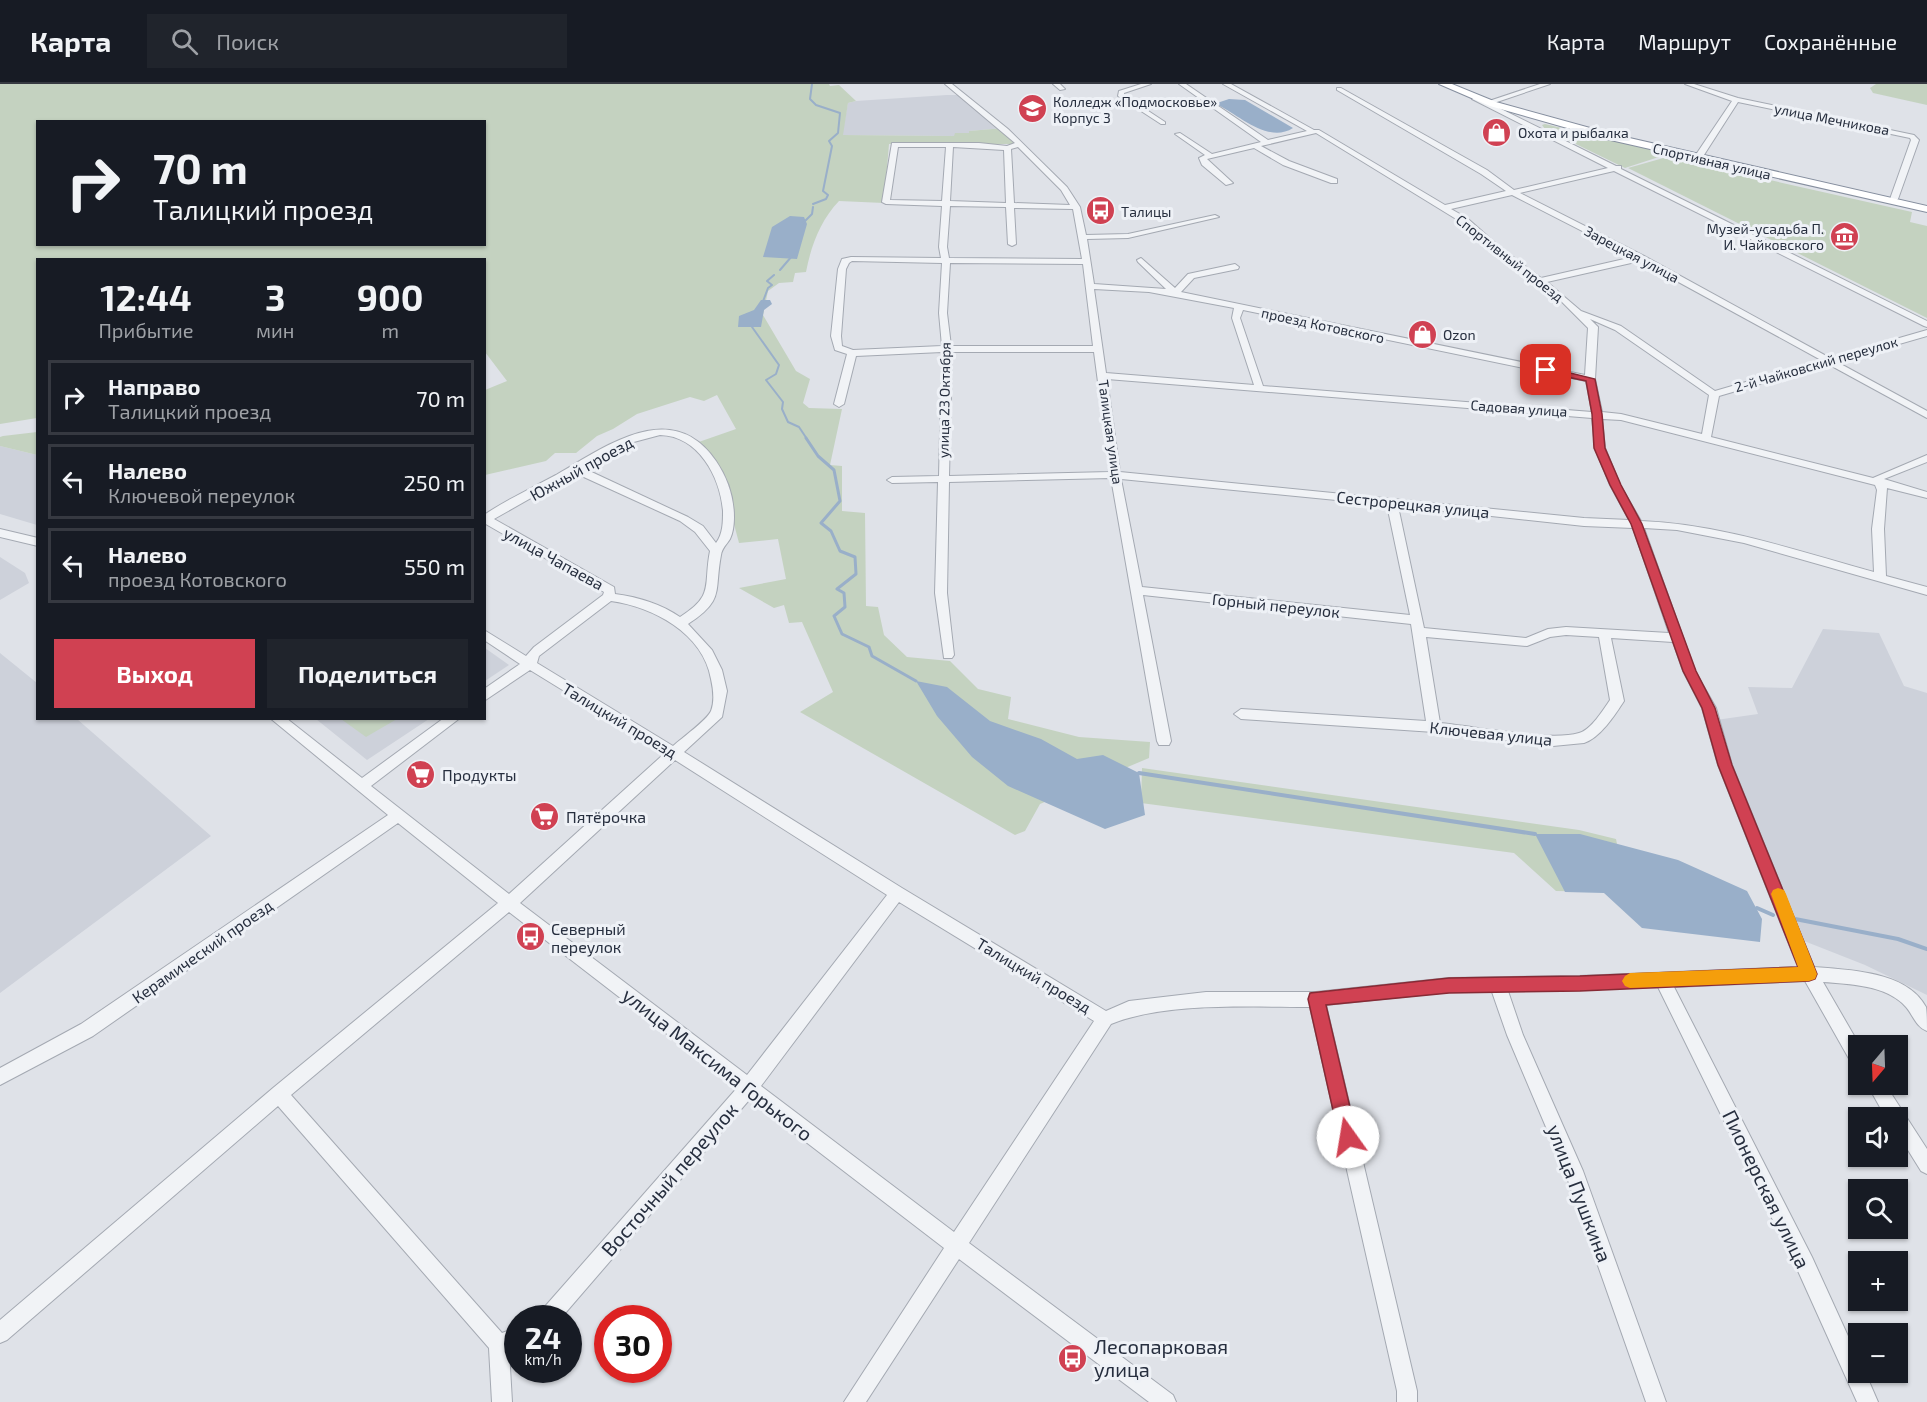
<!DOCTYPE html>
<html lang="ru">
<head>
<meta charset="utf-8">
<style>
  :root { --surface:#171b24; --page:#20242c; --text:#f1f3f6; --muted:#9ea1a6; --line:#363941; --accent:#d04152 }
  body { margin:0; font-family:"Exo 2",sans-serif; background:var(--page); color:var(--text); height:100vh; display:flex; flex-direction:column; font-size:22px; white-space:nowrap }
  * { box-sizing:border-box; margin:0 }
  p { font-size:20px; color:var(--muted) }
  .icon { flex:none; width:33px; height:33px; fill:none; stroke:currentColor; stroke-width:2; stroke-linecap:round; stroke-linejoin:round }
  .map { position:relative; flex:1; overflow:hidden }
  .details { position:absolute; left:36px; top:174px; width:450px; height:462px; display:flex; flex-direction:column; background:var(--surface); border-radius:0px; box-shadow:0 2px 4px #0004 }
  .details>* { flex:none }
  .top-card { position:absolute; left:36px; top:36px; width:450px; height:126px; border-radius:0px; box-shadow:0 2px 4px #0004; background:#171b24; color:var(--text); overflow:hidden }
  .needle { width:39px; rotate:199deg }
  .controls { position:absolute; left:1848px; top:951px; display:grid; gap:12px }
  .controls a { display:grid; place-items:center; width:60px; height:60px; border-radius:0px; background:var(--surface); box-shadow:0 2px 4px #0004; font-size:30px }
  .speed { position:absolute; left:504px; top:1221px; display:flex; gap:12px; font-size:30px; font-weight:700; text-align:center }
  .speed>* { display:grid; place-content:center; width:78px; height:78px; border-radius:50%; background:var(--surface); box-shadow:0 2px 4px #0004; line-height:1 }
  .speed small { font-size:15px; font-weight:400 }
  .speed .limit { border:9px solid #d22; background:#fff; color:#111 }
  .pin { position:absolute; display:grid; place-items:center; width:51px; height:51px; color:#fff; margin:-26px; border-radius:12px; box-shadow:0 3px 9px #0006 }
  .me { position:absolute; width:66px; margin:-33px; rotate:347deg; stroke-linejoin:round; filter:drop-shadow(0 0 4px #0008) }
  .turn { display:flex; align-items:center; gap:21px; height:126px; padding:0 18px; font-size:27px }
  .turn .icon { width:78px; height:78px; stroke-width:2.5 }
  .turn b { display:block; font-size:42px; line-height:51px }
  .eta { display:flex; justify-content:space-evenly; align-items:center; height:102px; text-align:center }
  .eta b { font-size:36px; font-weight:700; line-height:42px }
  .action { display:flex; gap:12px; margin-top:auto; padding:12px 18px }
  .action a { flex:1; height:69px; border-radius:0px; background:var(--accent); color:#fff; font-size:24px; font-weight:700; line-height:69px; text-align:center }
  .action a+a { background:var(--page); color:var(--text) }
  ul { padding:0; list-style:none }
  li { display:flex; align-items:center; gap:18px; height:75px; margin:0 12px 9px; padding:0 6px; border:3px solid var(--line); border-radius:0px }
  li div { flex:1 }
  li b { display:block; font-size:22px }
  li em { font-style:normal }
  header { display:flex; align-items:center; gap:36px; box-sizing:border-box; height:84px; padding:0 30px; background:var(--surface); border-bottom:2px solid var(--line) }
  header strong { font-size:28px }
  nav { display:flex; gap:33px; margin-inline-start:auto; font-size:21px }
  .search { width:420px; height:54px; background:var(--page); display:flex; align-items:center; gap:15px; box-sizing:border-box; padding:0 21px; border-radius:0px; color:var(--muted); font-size:22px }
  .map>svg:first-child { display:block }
</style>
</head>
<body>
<header>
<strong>Карта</strong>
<div class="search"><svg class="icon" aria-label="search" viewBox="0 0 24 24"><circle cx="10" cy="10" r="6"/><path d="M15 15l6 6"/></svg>Поиск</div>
<nav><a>Карта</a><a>Маршрут</a><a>Сохранённые</a></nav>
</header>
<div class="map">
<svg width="1927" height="1318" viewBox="0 0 1927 1318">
  <rect width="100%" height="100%" fill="#dfe2e8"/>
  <path fill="#cdd1da" d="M947,11H963L1004,44L969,47V49L955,52L842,51L848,19L856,17Z
    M0,362L37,371V441L0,430Z
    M0,473L25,489L29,499L0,516Z
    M1823,545L1879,549L1904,602L1927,609V911L1865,881L1799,855L1716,636L1758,630L1748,603L1792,604Z
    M485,564L509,581L485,597Z
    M0,569L37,599L38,634L77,635L211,752L0,909Z
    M316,635H429L367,676Z"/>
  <path fill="#c4d2c0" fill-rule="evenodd" d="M0,0H829L830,2L839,1L856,17L848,19L843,51L954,52L955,49H969V47L1004,44L1019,60H889L884,119L839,117C820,137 811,162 806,188L795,189L793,198L779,199L768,207L763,231L796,287L810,295L803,319L809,324L842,325L830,381L842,382V427L865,429L866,522L878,523L884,551L907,573L950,577L978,605L1011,613L1008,635L1079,653L1150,658L1149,674L1040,720L1025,747L1015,751L800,628L833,608L802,538L789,539L784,521L774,524L739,504L786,495L778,455L739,459L726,410L716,382L693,360L736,345L717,311L704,317L690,313L637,330L613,345L597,352L576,369H555L546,377L485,391V306L507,297L485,268L484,176H38L37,334L0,340ZM38,38H484V160H38Z
    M1876,0H1927V21L1873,9L1870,4Z
    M1545,40L1668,70L1625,84L1545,45L1542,41Z
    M1667,73L1912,128L1910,138L1927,142V234L1628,84Z
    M37,348V371L0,362V353L3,352Z
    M341,635H397L366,653Z
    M1142,684L1579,746L1616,755L1629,820L1612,808L1556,807L1514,769L1141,719Z"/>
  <path fill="#99afc9" d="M1229,15L1245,16L1293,44C1268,60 1239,31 1218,21L1217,19Z
    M790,132L804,133L807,140L797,175L763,173L772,143Z
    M761,216H770L772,220L764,226L761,243H738L739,232L754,226Z
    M916,597L947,603L990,637L1041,655L1077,675L1103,671L1139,689L1145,731L1105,745L1008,702L972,673L937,632Z
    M1535,750H1580L1678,776L1747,807L1762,835L1760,858L1642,844L1604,809L1565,808Z"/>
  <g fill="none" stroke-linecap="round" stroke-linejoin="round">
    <path stroke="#99afc9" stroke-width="2" d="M812,0L810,15L816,21L840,29L838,49L829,57L832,62L823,107L828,111L826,115L813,120
      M802,140L812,130L813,123
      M780,186L792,172
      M762,220L768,204L772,201L767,197L774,191
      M753,241L752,243L779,281L776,290L766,296L783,318L782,325L788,338L799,343L807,355"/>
    <path stroke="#99afc9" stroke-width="3" d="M806,354L818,372L834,386L840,417L821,439L831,447L840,467L855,473L856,490L837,505L844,509L845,523L834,532L842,550L869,563L872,572L916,597"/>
    <path stroke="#99afc9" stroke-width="4" d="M1139,689L1535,750
      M1757,824L1773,831
      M1790,834L1898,855L1927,865"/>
    <defs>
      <path id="minor" d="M945,0H952L1008,45L1067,103L1080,123L1086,151L1128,150L1215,131L1219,133L1128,154L1087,155L1094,200L1166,205L1138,178L1137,176L1141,174L1175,204L1188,190L1235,180L1239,183L1238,185L1194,194L1181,208L1585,291L1588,244L1558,214L1494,167L1461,138L1316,49L1261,62L1289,77L1337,95V99H1331L1283,81L1254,64L1207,75L1233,99L1226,101L1202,81L1199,74L1205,71L1175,50L1180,49L1212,70L1261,58L1179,0H1186L1268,56L1307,47L1223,0H1231L1314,46H1319L1445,121L1506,107L1481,90L1337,6V4H1341L1487,86L1514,106L1608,84L1472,15L1475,13L1486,18L1540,0H1550L1491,20L1616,82H1621V85L1927,237V243L1924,242L1614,87L1520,109L1644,172L1830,274L1927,246V252L1837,278L1927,327V334L1828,280L1719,312L1711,353L1873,394L1927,371V378L1884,395L1927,408V414L1887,404L1884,445L1886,492L1927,503V511L1744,459L1677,446L1644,444L1695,587L1716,624L1732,681L1814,883C1849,886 1907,887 1926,923C1927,930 1927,940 1927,947C1916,943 1913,931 1906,923C1887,901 1849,900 1823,898L1860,962L1858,982L1852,980L1805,897L1674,903L1812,1173L1858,1274V1288H1865L1878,1318H1857L1798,1187L1658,903L1508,907L1523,951L1583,1087L1666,1318H1646L1565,1088L1507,951L1492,908H1449L1326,921L1417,1307V1318H1397V1307L1310,923C1251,923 1165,918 1111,940L969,1159L1173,1311L1176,1318H1149L959,1175L866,1318H844L944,1164L750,1015L561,1234H538L541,1227L737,1004L509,828L291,1011L502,1249L518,1243V1263L509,1266L512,1318H492L489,1264L278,1022L7,1256L0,1259V1236L273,1004L498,819L398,739L93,952L0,1001V984L81,940L388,731L270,634H286L362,694L444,634H460L371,702L509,810L665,669L530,586L484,617V605L520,580L484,556V546L526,572L534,563L603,511L604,508L484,439V431C506,416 532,404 556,391C605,363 672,312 716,377C727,393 734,413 734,433C734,440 733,449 730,455C727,460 722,464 721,471C714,508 725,516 688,540L712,566L722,586L727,607L722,633L684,668L902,804L1106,927L1129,917L1206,908H1316L1449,894L1579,892L1798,883L1718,681L1702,624L1683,587L1673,558L1611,554L1624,617C1615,631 1600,654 1584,659L1553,662L1434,648L1241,635L1234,630L1241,625L1426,637L1411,540L1143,511L1171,657L1169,661H1159L1157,657L1111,394L949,398L947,509L954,571L952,574H944L935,509L938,398L892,399L887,396L892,393L939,392L942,268L856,272L844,320L839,323L834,320L847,270L835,266L831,252L838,185L842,175L851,173L941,174L939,163L942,122L886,120L882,118L892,59H979L1007,62L1015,59ZM898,63H946L942,117L890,116ZM953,63L1004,66L1006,119L950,117ZM1018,63L1061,106L1070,121L1014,119L1011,65ZM1512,111L1633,173L1541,194L1500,163L1467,134L1451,125ZM950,122L1006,123L1008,160L1012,162L1016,160L1014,124L1073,125L1082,175L949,174L947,163ZM852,177L942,179L939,229L942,262L853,266L842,262L841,252L846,185L849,179ZM1640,177L1821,276L1715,307L1621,242L1581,227L1547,198ZM950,179L1083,180L1093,262H951L947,229ZM1094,205L1149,208L1234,224L1232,234L1254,301L1106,289ZM1243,226L1586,297L1592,328L1263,302L1240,234ZM1590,235L1615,246L1709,311L1702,350L1621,330L1602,328L1595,295L1598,243ZM952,268H1094L1110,388L949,392ZM1107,295L1592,334L1595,364L1610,401L1629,436L1584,434L1120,388ZM1602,335L1621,336L1875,401L1877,406L1872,445L1874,488C1797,467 1721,440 1641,437L1620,401L1605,364ZM660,351C699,352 720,393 723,427C723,438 723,450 716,459L703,442L688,433L583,384L630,359ZM575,389L680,437L695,448L710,467C703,502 715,511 680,533C661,520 638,513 615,510L614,503L494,435ZM1121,395L1387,421L1410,531L1142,503ZM1398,422L1584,442L1633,444L1669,549L1566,543L1548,545L1526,554L1424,544ZM611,517C653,523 703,549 711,595C713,604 715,617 711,627C707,636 682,654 673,662L537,579L539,572ZM1566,551L1599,553L1610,616C1603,626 1591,646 1579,649C1550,658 1473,642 1440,639L1426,553L1527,562L1550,553ZM675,676L887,811L747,991L520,819ZM899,818L1094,937L954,1148L761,1002Z
        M1053,0H1060L1065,5L1060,6Z
        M1141,0H1151L1124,9V11L1165,38V40H1161L1118,12L1119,7Z
        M1685,0H1694L1738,14L1914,51L1919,56L1898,115L1894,117L1890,115L1911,56L1910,54L1738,18L1702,74H1699L1695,72L1732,17Z
        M0,445L38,454V462L0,453Z
        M1867,1000H1885L1927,1065V1090L1921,1087L1898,1050V1034H1886Z"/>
      <path id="highway" d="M1439,0H1452L1496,18L1612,50L1927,122V128L1606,55L1490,22Z"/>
    </defs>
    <use href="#minor" stroke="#a4a9b2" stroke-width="2"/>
    <use href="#highway" stroke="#868f9f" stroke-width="2"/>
    <use href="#minor" fill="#f1f3f6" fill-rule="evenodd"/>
    <use href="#highway" fill="#fff" fill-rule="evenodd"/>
  </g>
  <path fill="#d04152" stroke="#872a35" stroke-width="1.5" d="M1546,283L1595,295L1602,330L1605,364L1621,401L1642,440L1696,587L1715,624L1732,681L1817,890L1815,895L1809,897L1580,907L1449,909L1326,921L1357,1053L1355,1060L1348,1062L1342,1060L1339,1053L1308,915L1310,909L1449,894L1580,892L1798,883L1718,681L1702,624L1683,587L1631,440L1610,401L1594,364L1592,330L1586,297L1543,288L1542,286Z"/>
  <path fill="#f59e0b" d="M1778,804L1784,806L1786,810L1817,890L1815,895L1809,897L1630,904L1625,902L1622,897L1625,892L1630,889L1798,883L1771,810L1773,806Z"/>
  <defs>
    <symbol id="university-disc" viewBox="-11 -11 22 22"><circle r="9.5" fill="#d04152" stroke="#eef1f6"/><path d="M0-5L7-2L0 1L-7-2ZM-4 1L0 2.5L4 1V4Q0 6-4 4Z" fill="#fff"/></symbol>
    <symbol id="shop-disc" viewBox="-11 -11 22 22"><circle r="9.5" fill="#d04152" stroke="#eef1f6"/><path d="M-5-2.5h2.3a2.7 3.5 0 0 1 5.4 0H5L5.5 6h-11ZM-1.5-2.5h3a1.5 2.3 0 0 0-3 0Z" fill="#fff"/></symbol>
    <symbol id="bus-disc" viewBox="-11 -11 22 22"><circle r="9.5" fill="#d04152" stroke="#eef1f6"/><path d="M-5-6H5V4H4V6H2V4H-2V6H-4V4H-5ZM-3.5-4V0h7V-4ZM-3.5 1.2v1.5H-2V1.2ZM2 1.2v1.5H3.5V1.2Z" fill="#fff"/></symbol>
    <symbol id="museum-disc" viewBox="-11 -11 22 22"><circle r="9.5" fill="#d04152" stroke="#eef1f6"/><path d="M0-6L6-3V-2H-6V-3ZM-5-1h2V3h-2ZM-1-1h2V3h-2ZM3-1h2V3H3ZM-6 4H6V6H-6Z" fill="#fff"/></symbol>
    <symbol id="supermarket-disc" viewBox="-11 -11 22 22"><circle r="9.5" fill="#d04152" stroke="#eef1f6"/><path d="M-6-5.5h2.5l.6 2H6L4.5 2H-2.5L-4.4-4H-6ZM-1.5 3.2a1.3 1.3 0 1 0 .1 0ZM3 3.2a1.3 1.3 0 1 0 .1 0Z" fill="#fff"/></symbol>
  </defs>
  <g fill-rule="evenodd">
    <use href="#university-disc" x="1016" y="8" width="33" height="33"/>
    <use href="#shop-disc" x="1480" y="32" width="33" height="33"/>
    <use href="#bus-disc" x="1084" y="110" width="33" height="33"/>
    <use href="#museum-disc" x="1828" y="136" width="33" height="33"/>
    <use href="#shop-disc" x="1406" y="234" width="33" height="33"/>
    <use href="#supermarket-disc" x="404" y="674" width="33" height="33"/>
    <use href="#supermarket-disc" x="528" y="716" width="33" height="33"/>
    <use href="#bus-disc" x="514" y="836" width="33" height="33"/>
    <use href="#bus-disc" x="1056" y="1258" width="33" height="33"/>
  </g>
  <g text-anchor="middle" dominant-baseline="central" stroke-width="6" stroke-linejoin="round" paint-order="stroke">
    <g font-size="14" fill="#272f3f" stroke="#eef1f6" text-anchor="start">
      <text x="1053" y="17">Колледж «Подмосковье»<tspan x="1053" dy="16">Корпус 3</tspan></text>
      <text x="1518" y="48">Охота и рыбалка</text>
      <text x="1121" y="127">Талицы</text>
      <text x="1824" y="144" text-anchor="end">Музей-усадьба П.<tspan x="1824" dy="16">И. Чайковского</tspan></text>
      <text x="1443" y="250">Ozon</text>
    </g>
    <g font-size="14" fill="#272f3f" stroke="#eef1f6">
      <text transform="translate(1832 35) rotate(11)">улица Мечникова</text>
      <text transform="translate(1712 77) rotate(13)">Спортивная улица</text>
      <text transform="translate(1632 170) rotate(28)">Зарецкая улица</text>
      <text transform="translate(1510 174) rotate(38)">Спортивный проезд</text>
      <text transform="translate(1323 241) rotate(12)">проезд Котовского</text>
      <text transform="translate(1816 280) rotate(-16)">2-й Чайковский переулок</text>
      <text transform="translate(944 316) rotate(-89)">улица 23 Октября</text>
      <text transform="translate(1519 324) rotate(4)">Садовая улица</text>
      <text transform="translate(1111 348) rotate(82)">Талицкая улица</text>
    </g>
    <g font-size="16" fill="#272f3f" stroke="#eef1f6">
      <text transform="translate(581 384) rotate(-29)">Южный проезд</text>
      <text transform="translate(1413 420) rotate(6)">Сестрорецкая улица</text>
      <text transform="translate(554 474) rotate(29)">улица Чапаева</text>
      <text transform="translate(1276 521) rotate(6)">Горный переулок</text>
      <text transform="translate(620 636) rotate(31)">Талицкий проезд</text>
      <text transform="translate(1491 649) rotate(6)">Ключевая улица</text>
      <text transform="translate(202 867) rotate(-35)">Керамический проезд</text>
      <text transform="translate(1034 891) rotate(31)">Талицкий проезд</text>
    </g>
    <g font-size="16" fill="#272f3f" stroke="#eef1f6" text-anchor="start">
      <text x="442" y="690">Продукты</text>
      <text x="566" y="732">Пятёрочка</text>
      <text x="551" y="844">Северный<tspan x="551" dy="18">переулок</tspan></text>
    </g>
    <g font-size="20" fill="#272f3f" stroke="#eef1f6">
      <text transform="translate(718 980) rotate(38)">улица Максима Горького</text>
      <text transform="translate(669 1095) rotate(-49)">Восточный переулок</text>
      <text transform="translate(1767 1105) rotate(64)">Пионерская улица</text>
      <text transform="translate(1580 1109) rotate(69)">улица Пушкина</text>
    </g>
    <g font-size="20" fill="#272f3f" stroke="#eef1f6" text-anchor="start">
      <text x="1094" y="1262">Лесопарковая<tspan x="1094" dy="23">улица</tspan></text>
    </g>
  </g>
</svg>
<div class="controls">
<a><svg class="needle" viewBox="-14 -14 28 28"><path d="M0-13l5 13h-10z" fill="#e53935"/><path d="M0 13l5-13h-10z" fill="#9ea1a6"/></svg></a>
<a><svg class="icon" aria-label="sound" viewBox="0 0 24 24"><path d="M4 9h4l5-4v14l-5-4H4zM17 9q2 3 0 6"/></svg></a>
<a><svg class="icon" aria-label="search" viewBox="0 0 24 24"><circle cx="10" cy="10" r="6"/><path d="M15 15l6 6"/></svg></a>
<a>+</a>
<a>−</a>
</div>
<div class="speed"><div>24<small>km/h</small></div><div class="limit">30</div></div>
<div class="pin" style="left:1546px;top:286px;background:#d93025"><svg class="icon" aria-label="arrive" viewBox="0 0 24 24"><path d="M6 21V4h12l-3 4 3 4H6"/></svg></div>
<svg class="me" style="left:1348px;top:1053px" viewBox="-20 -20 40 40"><circle r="19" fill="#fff"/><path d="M0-13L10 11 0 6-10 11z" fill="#d04152"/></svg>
<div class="top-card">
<div class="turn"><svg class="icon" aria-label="right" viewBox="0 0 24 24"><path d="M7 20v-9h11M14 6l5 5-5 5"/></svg><div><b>70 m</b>Талицкий проезд</div></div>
</div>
<section class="details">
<div class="eta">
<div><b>12:44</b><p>Прибытие</p></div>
<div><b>3</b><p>мин</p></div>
<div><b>900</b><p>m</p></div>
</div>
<ul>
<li><svg class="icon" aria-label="right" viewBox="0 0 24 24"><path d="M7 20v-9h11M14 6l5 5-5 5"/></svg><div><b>Направо</b><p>Талицкий проезд</p></div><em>70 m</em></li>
<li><svg class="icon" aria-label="left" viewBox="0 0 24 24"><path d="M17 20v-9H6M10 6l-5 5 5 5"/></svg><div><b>Налево</b><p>Ключевой переулок</p></div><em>250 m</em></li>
<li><svg class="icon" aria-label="left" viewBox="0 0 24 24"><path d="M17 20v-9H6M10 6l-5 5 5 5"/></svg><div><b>Налево</b><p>проезд Котовского</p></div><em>550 m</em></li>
</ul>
<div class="action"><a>Выход</a><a>Поделиться</a></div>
</section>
</div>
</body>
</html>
